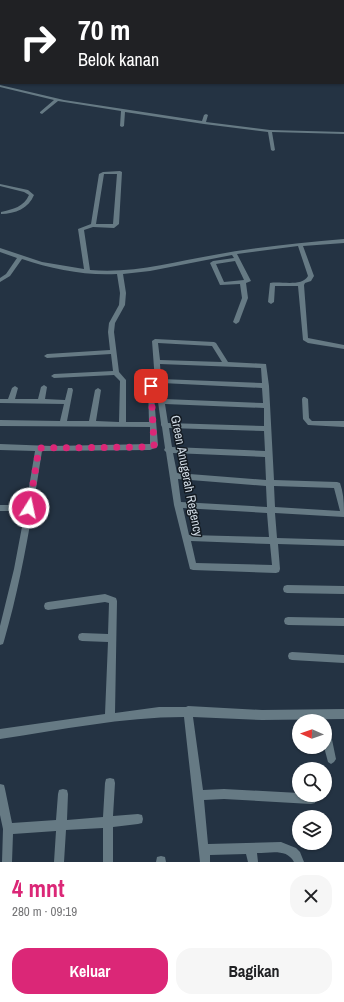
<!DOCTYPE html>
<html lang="id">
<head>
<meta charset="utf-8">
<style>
  :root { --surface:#fff; --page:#f6f6f6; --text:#202124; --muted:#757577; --accent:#db2777 }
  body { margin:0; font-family:"Archivo Narrow",sans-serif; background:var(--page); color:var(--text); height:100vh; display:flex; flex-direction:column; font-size:15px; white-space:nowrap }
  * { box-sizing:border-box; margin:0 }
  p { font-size:13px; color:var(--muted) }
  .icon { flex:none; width:22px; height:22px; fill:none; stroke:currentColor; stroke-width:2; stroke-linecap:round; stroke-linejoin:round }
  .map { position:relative; height:862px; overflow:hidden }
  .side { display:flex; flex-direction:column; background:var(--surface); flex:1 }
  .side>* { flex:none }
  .hud { position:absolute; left:0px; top:0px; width:344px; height:84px; box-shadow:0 1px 3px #0004; background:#202124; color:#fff; overflow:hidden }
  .needle { width:26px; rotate:272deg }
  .tools { position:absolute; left:292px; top:714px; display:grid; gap:8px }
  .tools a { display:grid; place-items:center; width:40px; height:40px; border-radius:50%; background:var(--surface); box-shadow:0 1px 3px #0004; font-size:20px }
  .pin { position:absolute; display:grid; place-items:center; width:34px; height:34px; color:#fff; margin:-17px; border-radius:8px; box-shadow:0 2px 6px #0006 }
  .me { position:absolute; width:44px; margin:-22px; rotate:10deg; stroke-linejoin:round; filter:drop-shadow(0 0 3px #0008) }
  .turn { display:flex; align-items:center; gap:14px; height:84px; padding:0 12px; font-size:18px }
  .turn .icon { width:52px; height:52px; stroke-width:2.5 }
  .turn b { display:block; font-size:28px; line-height:34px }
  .round { display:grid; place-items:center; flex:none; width:42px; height:42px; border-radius:16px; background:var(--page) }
  .summary { display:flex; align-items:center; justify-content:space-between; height:68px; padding:0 12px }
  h1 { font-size:24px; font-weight:800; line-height:30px; color:var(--accent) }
  .cta { display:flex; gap:8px; margin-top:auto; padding:8px 12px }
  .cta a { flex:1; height:46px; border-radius:16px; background:var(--accent); color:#fff; font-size:16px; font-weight:800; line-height:46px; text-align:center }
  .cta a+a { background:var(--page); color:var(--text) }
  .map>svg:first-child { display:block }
</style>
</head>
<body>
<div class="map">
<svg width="344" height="862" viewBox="0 0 344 862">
  <rect width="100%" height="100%" fill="#243343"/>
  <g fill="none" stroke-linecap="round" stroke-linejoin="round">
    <path fill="#667a84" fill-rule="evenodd" d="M264,0L270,1H262Z
      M343,26H344V29H343Z
      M0,39H1V41H0Z
      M0,85L64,100L202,121L204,115L206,114L208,115L206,122L270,130L344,132V134L272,132L275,150L273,151L271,150L268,132L204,124L125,112L124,126L122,127L120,126L121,111L58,101L42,114L40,113V112L54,100L0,87Z
      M120,171L122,172L119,224L114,228L93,227L84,230L90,270C132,274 172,262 214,255C257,247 300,243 344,239V243L303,246L314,276L311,281L305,283L304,285L308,338L344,345V349L308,343L303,340L298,286H275L274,302L271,304L268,302L270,283C281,281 302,287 308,276L298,246L237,254L251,281L246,283L248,298L239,322L236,324L233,322L242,298L240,284L220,285L210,263L213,261L234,258L232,255L150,271L123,274L126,293L125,305L115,323L114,332L119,372L126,380V422H149L148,386L149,384H153L158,445L157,447L150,450L42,451C32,515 22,579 4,641L3,644L0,645V626L14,569L25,511H0V505H26L35,451L0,450V444L52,446L150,444V427L0,426V420L60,421L64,404L0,403V399H8L12,388L15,386L18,388L15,399H38L41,387L44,385L47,387L45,399L65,400L68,388H72L73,390L67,421H89L95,390L98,388L101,390L96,421L119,422L120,381L114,375L54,378L51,376L54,374L113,371L111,354L47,358L44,356L47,354L110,350L108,332L109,323L119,305L120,293L117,274C86,276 52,269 22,259L10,276L0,282V278L6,274L17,258L0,252V248L42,262L84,269L78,229L91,224L99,174L103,172ZM104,174H117L113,224H96ZM235,261L244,280L224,282L216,264Z
      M0,184L28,190L34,195C29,208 15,214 1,214V212C13,209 24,207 29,195L24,192L0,186Z
      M155,339L214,342L216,343L228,362L266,364L269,386L274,480L337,482L340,483C344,494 344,505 344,517L275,513L277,538L344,540V546L278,544L280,569L279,572L276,573L193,570L190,569L174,505L166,452L164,450L165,448L162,427L161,425V423L155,381L152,341ZM158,343L212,346L222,362L160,360ZM160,364L261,368L262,383L161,379ZM162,383L262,388L263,403L164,399ZM165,404L264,408V426L168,423ZM169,428L264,431L265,451L172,447ZM173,453L265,457L266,480L177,473ZM178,479L266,486L267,507L181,502ZM274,486L334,488L340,511L275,507ZM183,508L267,513L269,537L189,535ZM191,541L270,544L272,565L196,563Z
      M303,397H305L308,399L309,418L312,421H344V427L308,425L303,419L302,399Z
      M287,585L344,586V594L287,593L284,592L283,589L284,586Z
      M105,594L116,598L117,601L115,713L159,707H186L188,706L262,710L344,709V719L262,720L193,717L203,790L224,789L299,793V795H314L316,799L315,803L311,804L224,799L204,800L208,844L281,842L296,848L300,852L304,862H294C287,848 270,853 257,853L258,862H248L246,854L210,855V862H200L184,717C122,717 61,730 0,739V729L105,714L108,642L82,641L79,640L78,637L79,634L82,633L108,634L109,603L105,602L48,610L45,609L44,606L45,603L48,602Z
      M288,617L344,618V626L288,625L285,624L284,621L285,618Z
      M292,652L344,655V663L292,660L289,659L288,656L289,653Z
      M325,725L328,727L330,730L336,759L334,762L331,764L328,762L324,747H325Z
      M110,778L114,779L115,783L113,816L138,814L142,815L143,819L142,823L138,824L113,827V862H103V828L66,830L64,862H54L56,831L13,834L12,862H2L3,829L0,815V784L4,785L5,789L12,823L56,820L58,794L59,790L63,789L67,790L68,794L67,820L103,817L105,783L106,779Z
      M161,856L165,857L166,862H156L157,857Z"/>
  </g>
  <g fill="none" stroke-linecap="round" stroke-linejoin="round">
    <path stroke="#db2777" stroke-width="7" stroke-dasharray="0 12.6" d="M29,508L39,448L150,447L154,445L151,386"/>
  </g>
  <g text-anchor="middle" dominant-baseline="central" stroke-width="3" stroke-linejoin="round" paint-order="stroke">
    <g font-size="13" fill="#d2dce6" stroke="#131a21">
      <text transform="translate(187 476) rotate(79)">Green Anugerah Regency</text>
    </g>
  </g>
</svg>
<div class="tools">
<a><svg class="needle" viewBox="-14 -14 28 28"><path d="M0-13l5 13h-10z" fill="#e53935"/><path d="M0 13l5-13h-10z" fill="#757577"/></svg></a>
<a><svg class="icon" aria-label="search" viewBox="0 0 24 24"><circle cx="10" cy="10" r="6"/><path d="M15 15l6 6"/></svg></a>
<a><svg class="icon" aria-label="layers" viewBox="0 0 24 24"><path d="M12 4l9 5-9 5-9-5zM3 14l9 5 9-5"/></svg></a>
</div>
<div class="pin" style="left:151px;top:386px;background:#d93025"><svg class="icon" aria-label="arrive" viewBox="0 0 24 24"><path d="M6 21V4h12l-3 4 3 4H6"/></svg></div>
<svg class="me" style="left:29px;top:508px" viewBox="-20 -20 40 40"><circle r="17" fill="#db2777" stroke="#fff" stroke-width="3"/><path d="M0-11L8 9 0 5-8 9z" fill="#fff"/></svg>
<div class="hud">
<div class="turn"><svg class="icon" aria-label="right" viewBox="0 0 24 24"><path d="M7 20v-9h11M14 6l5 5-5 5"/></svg><div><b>70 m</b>Belok kanan</div></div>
</div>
</div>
<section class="side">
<div class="summary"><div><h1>4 mnt</h1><p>280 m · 09:19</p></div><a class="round"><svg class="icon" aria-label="close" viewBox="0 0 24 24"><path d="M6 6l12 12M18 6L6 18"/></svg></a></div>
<div class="cta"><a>Keluar</a><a>Bagikan</a></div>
</section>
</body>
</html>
